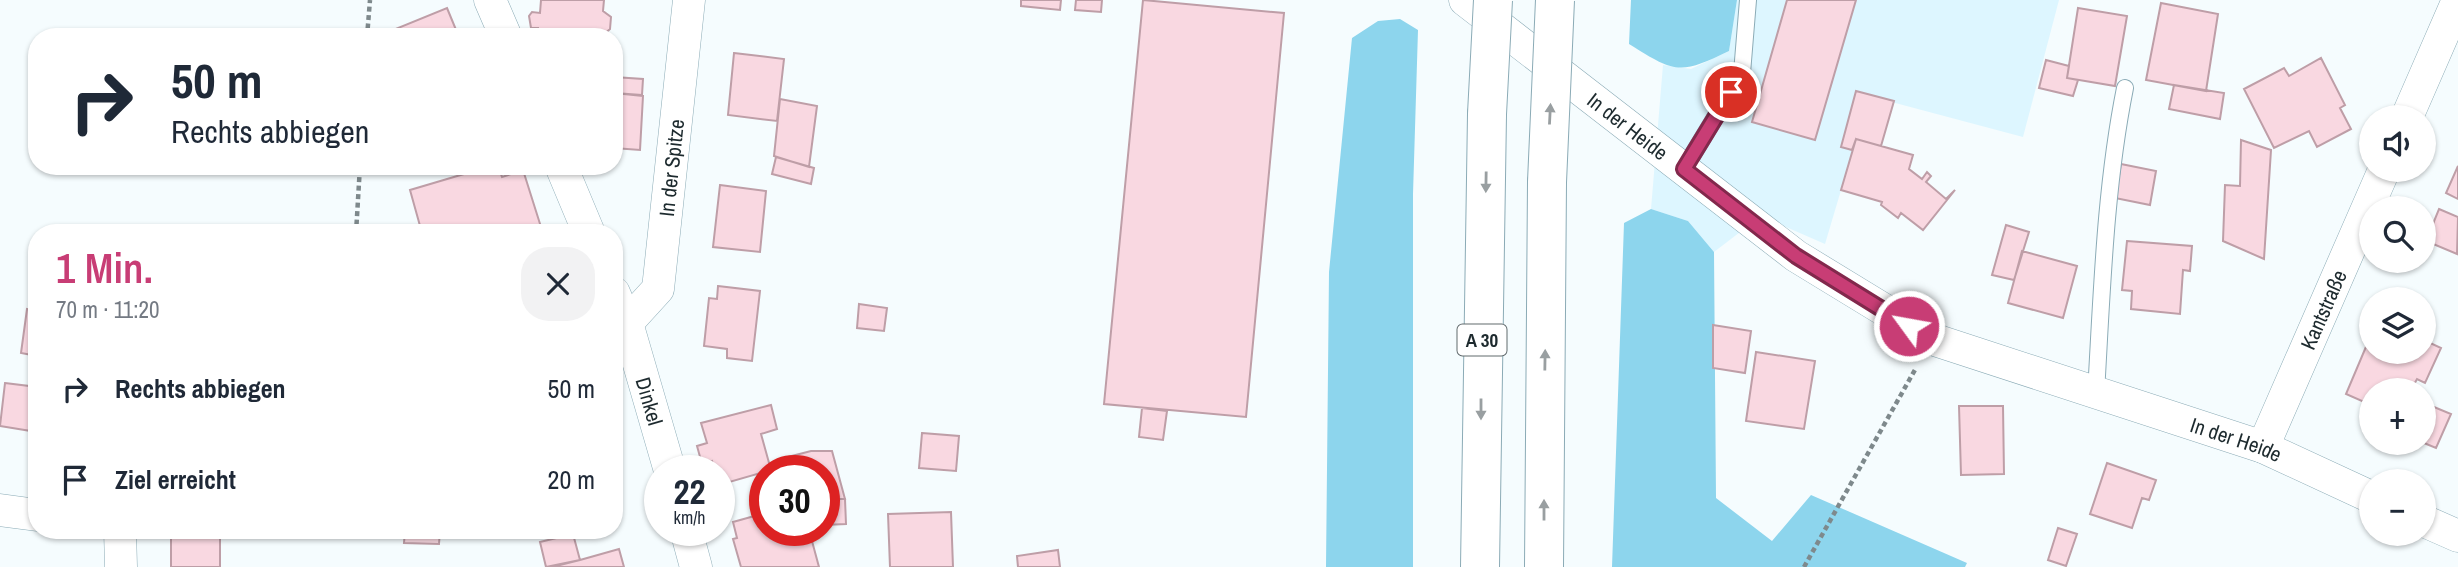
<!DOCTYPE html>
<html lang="de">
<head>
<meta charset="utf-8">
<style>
  :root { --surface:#fff; --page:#f2f2f3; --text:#1f2937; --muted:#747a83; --accent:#c83d75 }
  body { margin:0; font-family:"Archivo Narrow",sans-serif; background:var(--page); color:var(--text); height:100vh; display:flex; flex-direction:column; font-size:26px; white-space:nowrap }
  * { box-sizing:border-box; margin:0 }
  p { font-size:23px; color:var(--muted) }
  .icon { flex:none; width:38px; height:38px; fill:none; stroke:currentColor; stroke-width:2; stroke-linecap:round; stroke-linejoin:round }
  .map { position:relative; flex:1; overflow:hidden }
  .details { position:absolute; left:28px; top:224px; width:595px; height:315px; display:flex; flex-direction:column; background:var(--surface); border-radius:28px; box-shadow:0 2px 5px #0004 }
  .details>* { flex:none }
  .top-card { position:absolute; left:28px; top:28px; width:595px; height:147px; border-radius:28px; box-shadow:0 2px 5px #0004; background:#fff; color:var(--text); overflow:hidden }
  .tools { position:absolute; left:2359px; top:105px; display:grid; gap:14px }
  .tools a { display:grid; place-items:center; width:77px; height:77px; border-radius:50%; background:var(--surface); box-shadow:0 2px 5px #0004; font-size:35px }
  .speed { position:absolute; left:644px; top:455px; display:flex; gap:14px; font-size:35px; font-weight:700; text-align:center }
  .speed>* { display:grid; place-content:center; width:91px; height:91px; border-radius:50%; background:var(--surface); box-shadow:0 2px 5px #0004; line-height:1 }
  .speed small { font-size:18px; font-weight:400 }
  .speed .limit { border:10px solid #d22; background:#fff; color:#111 }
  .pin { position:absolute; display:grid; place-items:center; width:60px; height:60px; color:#fff; margin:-30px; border:4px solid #fff; border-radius:50%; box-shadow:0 2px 7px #0007 }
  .me { position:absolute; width:77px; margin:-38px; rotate:302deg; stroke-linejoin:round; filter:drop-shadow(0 0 5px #0008) }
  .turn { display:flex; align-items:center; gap:24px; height:147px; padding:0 28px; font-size:32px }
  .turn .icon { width:91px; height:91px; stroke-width:2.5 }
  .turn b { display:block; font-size:49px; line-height:60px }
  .round { display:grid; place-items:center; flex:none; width:74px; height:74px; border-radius:28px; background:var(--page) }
  .summary { display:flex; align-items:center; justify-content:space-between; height:119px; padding:0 28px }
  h1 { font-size:42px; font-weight:600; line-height:52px; color:var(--accent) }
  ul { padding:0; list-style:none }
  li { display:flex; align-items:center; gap:21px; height:91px; padding:0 28px }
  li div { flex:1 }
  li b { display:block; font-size:26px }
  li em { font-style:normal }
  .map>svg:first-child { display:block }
</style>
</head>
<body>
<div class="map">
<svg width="2458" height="567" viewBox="0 0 2458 567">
  <rect width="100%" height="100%" fill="#f5fcfe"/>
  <path fill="#ddf6ff" d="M1737,0H2059L2023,137L1869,96L1825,244L1761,216L1714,252L1688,221L1651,209L1663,65L1691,69L1729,51Z"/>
  <path fill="#8dd5ed" d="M1631,0H1737L1729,51C1680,75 1675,73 1629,44Z
    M1400,19L1418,30L1413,194V567H1326L1329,272L1352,38L1378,21Z
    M1651,209L1688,221L1714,252L1716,498L1772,541L1811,495L1967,563L1965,567H1612L1624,223Z"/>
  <path fill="#f9d8e1" stroke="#be9ea7" stroke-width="2" d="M541,0H604L603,11L611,17L610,29L601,37H538V28H531L529,16L532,12L540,13Z
    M1021,0H1061L1060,10L1021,6Z
    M1076,0H1102L1101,12L1075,10Z
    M1143,0L1284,13L1246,417L1104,404Z
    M1787,0H1856L1815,140L1752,122Z
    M2161,3L2218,14L2206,91L2146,80Z
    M447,8L459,37H395L393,30Z
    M2078,8L2127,16L2115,86L2067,78Z
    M734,53L784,59L777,121L728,115Z
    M2321,58L2345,105L2340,108L2351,129L2317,147L2309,131L2274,148L2244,89L2284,68L2289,76Z
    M2046,60L2069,66L2067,78L2078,80L2073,96L2039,88Z
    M614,77L643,79L642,95L614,93Z
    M2174,85L2224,93L2220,119L2169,109Z
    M1856,91L1894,101L1881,146L1856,139L1852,150L1841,147Z
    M614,93L643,96L640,150L614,148Z
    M780,99L817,106L809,167L774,156Z
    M1856,139L1913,155L1909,169L1922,179L1927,172L1931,176L1926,182L1946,199L1955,190L1923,230L1901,213L1898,218L1881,205L1882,202L1841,190Z
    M2241,140L2271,150L2264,259L2223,241L2225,185L2240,186Z
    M776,157L814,168L811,184L772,174Z
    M2121,164L2156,171L2150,205L2115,198Z
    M491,166H498L502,177L523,170L541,227L522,233H422L410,190Z
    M2458,166V199L2446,193Z
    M720,185L766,191L760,252L713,247Z
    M2439,209L2458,217L2457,254L2426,241Z
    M2006,225L2029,232L2014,280L1992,275Z
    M2127,241L2192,246L2190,271L2183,270L2180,314L2131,309L2132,291L2122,290Z
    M2022,251L2077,266L2063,318L2008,303Z
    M718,286L760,291L752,361L727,358V349L704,346L709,298L717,299Z
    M859,304L887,308L884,331L857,328Z
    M27,309L37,311V356L21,353Z
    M1713,325L1751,331L1745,373L1713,368Z
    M2371,335V352H2424V340L2441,348L2425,383L2417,379L2411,390H2371V405L2346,394Z
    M1756,352L1815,361L1804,429L1746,421Z
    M5,383L37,387V432L0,426Z
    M771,405L777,429L761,434L771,470L719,485V471H714L712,461L702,464L697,446L707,443L701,423Z
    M1959,406H2003L2004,474L1961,475Z
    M2434,407L2451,414L2436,448L2424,443V432Z
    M1142,408L1167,411L1163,440L1139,437Z
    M922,433L959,436L956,471L919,468Z
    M811,451H832L845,499H824V471H784L780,459Z
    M2107,463L2156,480L2149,500L2142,498L2132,528L2090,514Z
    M824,499H845L846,524L824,525Z
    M951,512L953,567H890L888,514Z
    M758,515L763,530H809L819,567H741L733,539L737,538L733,522Z
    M2058,528L2077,534L2066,566L2048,560Z
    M170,530H220V537L171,538Z
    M405,530H440L439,544L404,543Z
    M573,534L580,560L546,567L540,542Z
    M220,537V567H171V538Z
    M619,549L624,567H552L580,560Z
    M1058,550L1060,567H1018L1017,556Z"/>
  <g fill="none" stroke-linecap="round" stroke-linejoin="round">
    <defs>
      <path id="service" d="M1684,169L1742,73L1748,0
        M2096,393C2102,291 2105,188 2125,88"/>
      <g id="minor">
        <path d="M490,0L506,37"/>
        <path id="s1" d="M1465,0L1796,256L1932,339L2263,447L2371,497"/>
        <path d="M2407,117L2458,0"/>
        <path d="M561,166L589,233"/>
        <path id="s2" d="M614,293L627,323L670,471"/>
        <path id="s3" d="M627,323L658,289L689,0"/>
        <path id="s4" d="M2263,447L2384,170"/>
        <path d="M0,510L37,515"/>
        <path d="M2424,521L2458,536"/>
        <path d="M120,530L121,567"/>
        <path d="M686,530L696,567"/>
      </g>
      <path id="motorway" d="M1480,567L1487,114
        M1544,567L1547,182"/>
    </defs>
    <use href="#service" stroke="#8babb6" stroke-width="18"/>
    <use href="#minor" stroke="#8babb6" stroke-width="33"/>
    <use href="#motorway" stroke="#8babb6" stroke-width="40"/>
    <path stroke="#7e898c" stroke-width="4.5" stroke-dasharray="5 3.5" stroke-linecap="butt" d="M367,37L370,0
      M356,233L360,166
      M1804,567L1916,368"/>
    <use href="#service" stroke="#fff" stroke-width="16"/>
    <use href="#minor" stroke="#fff" stroke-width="32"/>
    <use href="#motorway" stroke="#fff" stroke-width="38"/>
    <defs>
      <path id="motorway-bridge" d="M1487,114L1493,0
        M1547,182L1555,0"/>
    </defs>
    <use href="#motorway-bridge" stroke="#8babb6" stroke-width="40" stroke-linecap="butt"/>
    <use href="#motorway-bridge" stroke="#fff" stroke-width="38"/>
  </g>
  <defs><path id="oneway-solid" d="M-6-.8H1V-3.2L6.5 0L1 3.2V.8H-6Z" transform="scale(1.75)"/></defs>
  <g fill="#999fa1">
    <use href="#oneway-solid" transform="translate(1550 114) rotate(-87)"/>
    <use href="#oneway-solid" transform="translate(1486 182) rotate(91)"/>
    <use href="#oneway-solid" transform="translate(1545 360) rotate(-89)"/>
    <use href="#oneway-solid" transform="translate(1481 409) rotate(90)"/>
    <use href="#oneway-solid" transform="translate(1544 510) rotate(-90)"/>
  </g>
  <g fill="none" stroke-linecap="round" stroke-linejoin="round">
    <defs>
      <path id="route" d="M1731,92L1684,169L1796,256L1909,326"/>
    </defs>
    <use href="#route" stroke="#82284c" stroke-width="18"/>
    <use href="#route" stroke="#c83d75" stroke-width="12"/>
  </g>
  <g text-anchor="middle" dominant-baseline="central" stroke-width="5" stroke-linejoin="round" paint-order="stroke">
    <rect fill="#fff" stroke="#616a6d" stroke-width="2" x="1457.5" y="324.5" width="49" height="31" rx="5"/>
    <g font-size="19" font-weight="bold" fill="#1d2a2e">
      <text x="1482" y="340">A 30</text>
    </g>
    <g font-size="21" fill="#1d2a2e" stroke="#fff">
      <text stroke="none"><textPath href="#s1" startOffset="206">In der Heide</textPath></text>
      <text stroke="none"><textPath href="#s3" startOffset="168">In der Spitze</textPath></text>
      <text stroke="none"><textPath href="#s4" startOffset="150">Kantstraße</textPath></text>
      <text stroke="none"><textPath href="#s2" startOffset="114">Dinkel</textPath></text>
      <text stroke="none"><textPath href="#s1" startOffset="898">In der Heide</textPath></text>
    </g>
  </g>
</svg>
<div class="tools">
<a><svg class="icon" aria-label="sound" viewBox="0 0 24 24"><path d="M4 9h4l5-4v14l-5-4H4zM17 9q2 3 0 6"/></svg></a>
<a><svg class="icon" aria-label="search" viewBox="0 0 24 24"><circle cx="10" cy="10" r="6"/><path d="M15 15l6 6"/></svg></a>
<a><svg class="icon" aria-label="layers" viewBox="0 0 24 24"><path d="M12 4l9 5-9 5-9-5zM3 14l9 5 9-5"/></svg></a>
<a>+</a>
<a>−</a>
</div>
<div class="speed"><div>22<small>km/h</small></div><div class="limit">30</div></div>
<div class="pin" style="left:1731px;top:92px;background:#d93025"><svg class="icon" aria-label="arrive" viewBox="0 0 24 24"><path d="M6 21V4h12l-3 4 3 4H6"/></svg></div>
<svg class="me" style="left:1909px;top:326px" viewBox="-20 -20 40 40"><circle r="17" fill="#c83d75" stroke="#fff" stroke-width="3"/><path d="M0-11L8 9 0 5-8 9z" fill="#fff"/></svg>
<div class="top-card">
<div class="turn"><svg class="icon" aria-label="right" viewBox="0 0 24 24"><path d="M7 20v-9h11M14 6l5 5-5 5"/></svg><div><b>50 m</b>Rechts abbiegen</div></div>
</div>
<section class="details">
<div class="summary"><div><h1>1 Min.</h1><p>70 m · 11:20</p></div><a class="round"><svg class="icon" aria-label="close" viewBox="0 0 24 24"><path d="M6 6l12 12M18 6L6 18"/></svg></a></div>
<ul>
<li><svg class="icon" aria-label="right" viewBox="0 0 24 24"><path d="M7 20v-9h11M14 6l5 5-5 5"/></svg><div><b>Rechts abbiegen</b></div><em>50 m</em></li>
<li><svg class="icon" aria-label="arrive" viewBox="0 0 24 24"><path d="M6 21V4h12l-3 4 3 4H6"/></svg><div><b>Ziel erreicht</b></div><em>20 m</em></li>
</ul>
</section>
</div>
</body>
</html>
